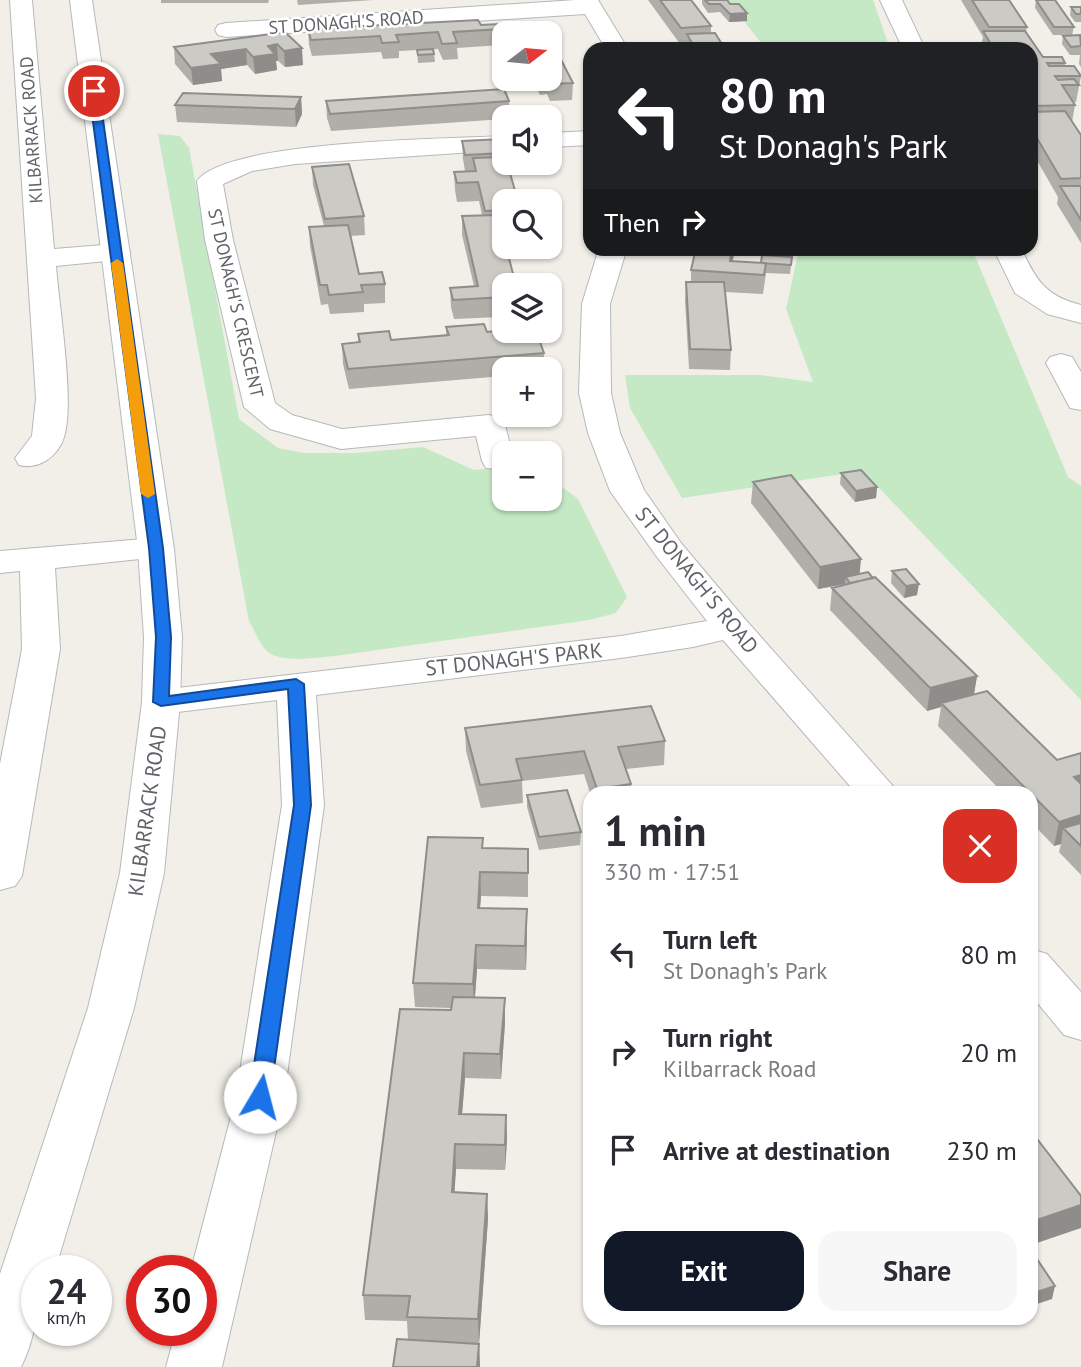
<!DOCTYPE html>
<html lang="en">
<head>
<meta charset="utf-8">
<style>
  :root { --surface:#fff; --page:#f7f7f7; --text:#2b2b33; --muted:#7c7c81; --accent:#111827 }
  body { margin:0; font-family:"PT Sans",sans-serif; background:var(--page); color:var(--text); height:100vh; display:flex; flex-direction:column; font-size:26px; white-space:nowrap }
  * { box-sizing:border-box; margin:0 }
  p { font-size:23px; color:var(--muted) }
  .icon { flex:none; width:38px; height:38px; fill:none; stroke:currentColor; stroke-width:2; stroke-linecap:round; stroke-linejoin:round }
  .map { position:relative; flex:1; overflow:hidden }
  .details { position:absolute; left:583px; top:786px; width:455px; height:539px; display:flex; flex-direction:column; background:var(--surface); border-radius:21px; box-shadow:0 2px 5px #0004 }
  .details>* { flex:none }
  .banner { position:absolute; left:583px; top:42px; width:455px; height:214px; border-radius:21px; box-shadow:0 2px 5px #0004; background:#202124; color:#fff; overflow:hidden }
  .needle { width:46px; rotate:74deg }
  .fabs { position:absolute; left:492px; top:21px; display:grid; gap:14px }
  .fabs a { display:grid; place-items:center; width:70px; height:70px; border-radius:14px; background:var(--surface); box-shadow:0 2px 5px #0004; font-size:35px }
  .speed { position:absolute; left:21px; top:1255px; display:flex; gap:14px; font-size:35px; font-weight:700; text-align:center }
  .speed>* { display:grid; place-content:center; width:91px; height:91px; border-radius:50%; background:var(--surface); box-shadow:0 2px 5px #0004; line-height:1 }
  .speed small { font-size:18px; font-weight:400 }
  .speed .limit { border:10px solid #d22; background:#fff; color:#111 }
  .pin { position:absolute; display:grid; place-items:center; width:60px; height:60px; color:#fff; margin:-30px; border:4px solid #fff; border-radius:50%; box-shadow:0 2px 7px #0007 }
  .me { position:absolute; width:77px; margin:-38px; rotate:8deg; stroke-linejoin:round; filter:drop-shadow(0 0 5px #0008) }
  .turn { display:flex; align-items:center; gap:24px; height:147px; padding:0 21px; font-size:32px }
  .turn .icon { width:91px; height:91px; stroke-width:2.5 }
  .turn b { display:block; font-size:49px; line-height:60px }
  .then { display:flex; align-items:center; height:66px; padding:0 21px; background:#0003; gap:14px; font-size:26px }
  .round { display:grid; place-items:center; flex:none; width:74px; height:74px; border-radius:21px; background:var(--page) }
  .head { display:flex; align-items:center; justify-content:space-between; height:119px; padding:0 21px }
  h1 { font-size:42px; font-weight:700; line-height:52px }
  .cta { display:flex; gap:14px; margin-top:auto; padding:14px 21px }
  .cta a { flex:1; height:80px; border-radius:21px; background:var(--accent); color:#fff; font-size:28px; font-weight:700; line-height:80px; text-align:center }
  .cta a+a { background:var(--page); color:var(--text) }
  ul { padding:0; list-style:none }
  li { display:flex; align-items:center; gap:21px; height:98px; padding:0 21px }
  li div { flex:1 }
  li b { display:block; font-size:26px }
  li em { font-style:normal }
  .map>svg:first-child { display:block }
</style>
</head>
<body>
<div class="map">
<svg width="1081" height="1367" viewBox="0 0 1081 1367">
  <rect width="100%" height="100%" fill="#f1efe8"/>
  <path fill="#c5e8c5" d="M727,0H873L890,49H766Z
    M158,134L180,136L189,148L239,419L278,448L304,453H355L423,447L474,470L504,467V499H550V478L578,499L627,597L616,613L589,620L335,656C316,657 289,663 271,654C261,649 255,631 249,621Z
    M799,249H972L1068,477L1081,486V700L863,471L682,498L630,408L625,375H761L813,382L786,309Z"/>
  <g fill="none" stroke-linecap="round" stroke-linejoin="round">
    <defs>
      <path id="minor" d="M10,0H32L54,249L116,244L126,246L130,252L126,258L116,260L56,266C59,306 75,403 64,437C58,457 38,470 19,465L15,458L32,436L36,398Z
        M576,0H598L628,49H606L585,14L226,37L218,35L215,30L218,25L226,23Z
        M880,0H902L925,49H903Z
        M590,131V145L550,147V133Z
        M504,136V150L295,164L252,171L223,184L233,240L275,403L292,415L342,429L489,415L500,418L505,425L512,453H504V469L486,468L482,461L476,436L341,449L270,429L244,407L205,240L197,181C226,140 449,139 504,136Z
        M599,248H627L610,304L611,393L620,433L644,490L681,543L744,618L899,793H856L723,640L693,647L621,658L316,695L324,805L284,1097L222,1367H166L176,1330H201V1270H191L236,1097L282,805L277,700L161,714L147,710L142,702L147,694L161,690L621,636L707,621L657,557L610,491L588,433L579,393L582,304Z
        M993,248H1021C1036,280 1045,296 1081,305V323L1047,314L1015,293Z
        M1061,354L1072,357L1081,372V410L1070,408L1046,363L1050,357Z
        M156,538L168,542L174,549L168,556L55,568L60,649L22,876L15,886L0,890V764L22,649L20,571L0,573V551Z
        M1031,949L1047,954L1081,992V1040L1064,1035L1031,995Z"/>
      <path id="secondary" d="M70,0H92L174,549L182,637L180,702L164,873L134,1008L55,1270H37C37,1307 38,1333 21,1367H0V1274L88,1008L120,873L142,702L144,637L138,549Z"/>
    </defs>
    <use href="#minor" stroke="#b5b8bc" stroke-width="2"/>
    <use href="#secondary" stroke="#b6babf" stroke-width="2"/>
    <use href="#minor" fill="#fff" fill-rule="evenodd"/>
    <use href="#secondary" fill="#fff" fill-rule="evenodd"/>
  </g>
  <path fill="#afaea9" d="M161,0H269L268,3H161Z
    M297,0H373L298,5Z
    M648,0H691L711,26V33L725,49H687V44H680Z
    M702,0H727L730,4L747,13V21L729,22L720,12L708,13L702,4Z
    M961,0H1009L1027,27L1026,32L1043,57L1065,63V66L1081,76L1076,102H1073L1075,105L1072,122L1081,135V243L1057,204L1058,197L1031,150V49H982L981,47L983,37Z
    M1036,0L1074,27L1072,35H1053L1035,8Z
    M1071,7H1081V22H1075L1070,15Z
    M481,25L501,29V45L457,48L458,59L443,60L438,49L399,51V58L383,59L381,52L312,56L309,45L308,29Z
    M285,32L303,65L285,67L278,61H276L277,70L255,74L247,65L221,69L222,81L193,85L175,64L174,47Z
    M1063,36H1081V55H1070L1062,44Z
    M417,50L434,54L435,62L418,63Z
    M1080,55H1081V67L1079,64Z
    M532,79H550L573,83L572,100L550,101L547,94L540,95Z
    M301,97L302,114L296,127L177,122L175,105Z
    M326,101H509L510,117H504V119L331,131L327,118Z
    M462,141L504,149V229H501L504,285V331L544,353V369H504V376L349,389L343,364L342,344L358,342V334L391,340L446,335V327L487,332L502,331L500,317L454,319L451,307L450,288L474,286L462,235V216L482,215L479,201L457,202L455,190L454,172L465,171L463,159Z
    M312,167L364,216L365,235L350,236L359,274L385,284V303L364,304V312L330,314L328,304L321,305L310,246L309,227L324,226L313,185Z
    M696,248H735L733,261L761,263L792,257L790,274L766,273L763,294L725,292L731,350L730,370L689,369L685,301L686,282H691V270Z
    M841,473L877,487L876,498L855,502L840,484Z
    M753,482L860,574L873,578L977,676L974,695L1057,760L1081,753V875L1059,852L1061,844L1054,846L1031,822V793H1003L938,726L941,707L927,711L830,610L832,588L845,584L818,589L751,503Z
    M892,571L917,595L904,598L891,583Z
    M465,728L665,741L664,765L626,769L631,784V793H590L584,774L522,781L523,803L481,808L466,751Z
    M527,795L581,832L580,845L539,850L527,807Z
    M585,813H590V839L585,826Z
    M483,848L528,849V897L481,896L480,908L527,933L526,970L477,969L475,997L505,1023L501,1079L465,1078L462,1114L506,1115L507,1140L505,1170L456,1169L454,1192L487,1194L488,1219L479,1344L480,1367H393L408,1340L407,1321L365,1320L363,1295L451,1008L415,1007L413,983Z"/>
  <path fill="#8f8d8a" d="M747,13V21L729,22L730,14Z
    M277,44L278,61H276L277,70L255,74L253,57L268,46Z
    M302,48L303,65L285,67L284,51Z
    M246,49L247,65L221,69L222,81L193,85L191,68L211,54Z
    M301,97L302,114L296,127L295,109Z
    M732,248H735L730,273V261Z
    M877,487L876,498L855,502L856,491Z
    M861,559L859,581L845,577V584L818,589L820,567Z
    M919,584L917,595L904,598L906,586Z
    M977,676L973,699L941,703V707L927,711L930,688Z
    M1081,775V797L1074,777Z
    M1081,815V838L1063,828L1061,844L1054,846L1059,822Z
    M480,872L481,896L478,932V908Z
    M527,909V933L526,970L525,946Z
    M476,945L477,969L474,1009L473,984Z
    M505,998V1023L501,1079L500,1054Z
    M464,1053L465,1078L460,1139L459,1114Z
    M506,1115L507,1140L505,1170V1145Z
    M455,1144L456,1169L453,1217L452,1192Z
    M487,1194L488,1219L479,1344L478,1319Z
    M1081,1205V1228L1031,1245V1222Z
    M1055,1286L1052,1299L1031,1306V1294Z
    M479,1344L480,1367H477Z"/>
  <path fill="#cccac5" stroke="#8f8d8a" stroke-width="2" d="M660,0H691L711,26L681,28Z
    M705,0H727L730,4H739L747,13L730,14L720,4H709Z
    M972,0H1009L1027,27H989Z
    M1036,0H1055L1074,27H1054Z
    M1071,7H1081V14H1076Z
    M478,20L481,25L499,24L501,29L453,32L457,43L442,44L438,32L396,35L399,42L382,43L380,36L311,40L308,29Z
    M983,31H1025L1043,57H1062L1065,63H1047L1049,66H1074L1081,76H1055L1058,80L1074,79L1079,85H1062L1075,105L1031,106V49H994Z
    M285,32L302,48L284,51L277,44L268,46L275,54L253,57L246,49L211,54L221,64L191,68L174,47Z
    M715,33L725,49H695L687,34Z
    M1080,35L1081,46L1071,47L1063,36Z
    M550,38L573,83L550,84L548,79H550Z
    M433,49L434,54L418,55L417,50Z
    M504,89L509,101L330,114L326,101Z
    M183,93L301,97L295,109L175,105Z
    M1065,111L1081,135V178L1061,179L1031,128V112Z
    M502,139L504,153L465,155L462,141Z
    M504,157V163H507L518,201H504V210L485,211L478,182L457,183L454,172L476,171L473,158Z
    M349,164L364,216L325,219L312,167Z
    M1060,186H1081V220Z
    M497,215L504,239V247H506L516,285H504V297L453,300L450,288L478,286L462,216Z
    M348,225L359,274L382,272L385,284L361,285L363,292L329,295L327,285H320L309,227Z
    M696,248H732L730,261L766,263L764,275L691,270Z
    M762,255L792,257L791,265L761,263Z
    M686,282H724L731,350L690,349Z
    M500,313H504V330Z
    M484,324L487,332L504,330L536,331L544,353L348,369L342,344L360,342L358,334L389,331L391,340L449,335L446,327Z
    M861,470L877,487L856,491L841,473Z
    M791,475L861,559L820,567L753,482Z
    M906,569L919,584L906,586L892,571Z
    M868,572L873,578L850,583L845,577Z
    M875,577L977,676L930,688L832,588Z
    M987,691L1057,760L1081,753V775L1074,777L1081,784V815L1059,822L941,703Z
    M651,706L665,741L618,747L631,784L597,789L584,751L516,759L522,780L480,785L465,728Z
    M567,790L581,832L539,837L527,795Z
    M585,813H590V826Z
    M1081,823V846L1063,828Z
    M428,837L483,838L482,848L528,849V873L480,872L478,908L527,909L525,946L476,945L473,984L413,983Z
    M453,997L505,998L500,1054L464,1053L459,1114L506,1115L505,1145L455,1144L452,1192L487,1194L478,1319L407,1317L410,1296L363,1295L400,1009L451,1010Z
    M1031,1131L1081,1196V1205L1031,1222Z
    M1033,1253L1055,1286L1031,1294V1254Z
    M397,1339L479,1344L477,1367H393Z"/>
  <path fill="#1a73e8" stroke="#114b97" stroke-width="2" d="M94,88L99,91L163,548L171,637L169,696L296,679L304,684L311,805L270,1097L267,1103L260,1105L252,1103L249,1097L294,805L288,689L161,706L153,702L156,637L149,548L89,91Z"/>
  <path fill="#f59e0b" d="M117,259L123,263L155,494L148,498L141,494L111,263Z"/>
  <g text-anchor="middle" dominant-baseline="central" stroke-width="5" stroke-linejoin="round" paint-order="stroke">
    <g font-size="18" fill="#5f6368" stroke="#fff">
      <text transform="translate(346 22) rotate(-4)">ST DONAGH'S ROAD</text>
      <text transform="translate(31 130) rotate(-94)">KILBARRACK ROAD</text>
      <text transform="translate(236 303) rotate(77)">ST DONAGH'S CRESCENT</text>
    </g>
    <g font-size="21" fill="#5f6368" stroke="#fff">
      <text transform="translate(697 580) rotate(51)">ST DONAGH'S ROAD</text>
      <text transform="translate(514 659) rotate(-6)">ST DONAGH'S PARK</text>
      <text transform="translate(147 811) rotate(-82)">KILBARRACK ROAD</text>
    </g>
  </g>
</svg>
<div class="fabs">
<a><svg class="needle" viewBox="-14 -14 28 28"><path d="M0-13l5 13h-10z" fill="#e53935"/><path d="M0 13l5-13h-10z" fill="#7c7c81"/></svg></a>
<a><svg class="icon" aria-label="sound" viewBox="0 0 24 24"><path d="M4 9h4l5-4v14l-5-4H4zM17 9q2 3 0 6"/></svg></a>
<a><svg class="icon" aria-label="search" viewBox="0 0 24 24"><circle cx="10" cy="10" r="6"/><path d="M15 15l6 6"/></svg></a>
<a><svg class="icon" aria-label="layers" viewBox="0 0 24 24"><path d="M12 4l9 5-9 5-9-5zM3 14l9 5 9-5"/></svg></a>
<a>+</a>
<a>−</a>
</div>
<div class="speed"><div>24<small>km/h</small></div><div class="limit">30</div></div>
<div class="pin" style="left:94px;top:91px;background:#d93025"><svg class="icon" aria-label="arrive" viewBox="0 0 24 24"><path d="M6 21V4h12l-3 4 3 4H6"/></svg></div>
<svg class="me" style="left:260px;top:1097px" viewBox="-20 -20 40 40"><circle r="19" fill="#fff"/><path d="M0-13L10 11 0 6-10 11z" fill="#1a73e8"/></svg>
<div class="banner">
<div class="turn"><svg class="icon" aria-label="left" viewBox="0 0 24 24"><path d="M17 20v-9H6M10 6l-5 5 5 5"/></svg><div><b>80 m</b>St Donagh's Park</div></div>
<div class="then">Then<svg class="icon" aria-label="right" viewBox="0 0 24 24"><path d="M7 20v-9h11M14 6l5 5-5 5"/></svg></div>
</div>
<section class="details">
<div class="head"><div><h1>1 min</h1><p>330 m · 17:51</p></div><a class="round" style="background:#d93025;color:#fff"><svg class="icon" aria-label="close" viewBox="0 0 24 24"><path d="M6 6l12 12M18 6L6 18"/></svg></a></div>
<ul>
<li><svg class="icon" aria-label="left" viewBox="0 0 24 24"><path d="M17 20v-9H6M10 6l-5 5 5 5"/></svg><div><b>Turn left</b><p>St Donagh's Park</p></div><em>80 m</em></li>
<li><svg class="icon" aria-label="right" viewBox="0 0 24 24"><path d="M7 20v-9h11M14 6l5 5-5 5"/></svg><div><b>Turn right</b><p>Kilbarrack Road</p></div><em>20 m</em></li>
<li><svg class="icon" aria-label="arrive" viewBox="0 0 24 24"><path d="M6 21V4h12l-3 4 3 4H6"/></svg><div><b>Arrive at destination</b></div><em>230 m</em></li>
</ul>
<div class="cta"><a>Exit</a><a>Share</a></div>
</section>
</div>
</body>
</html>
